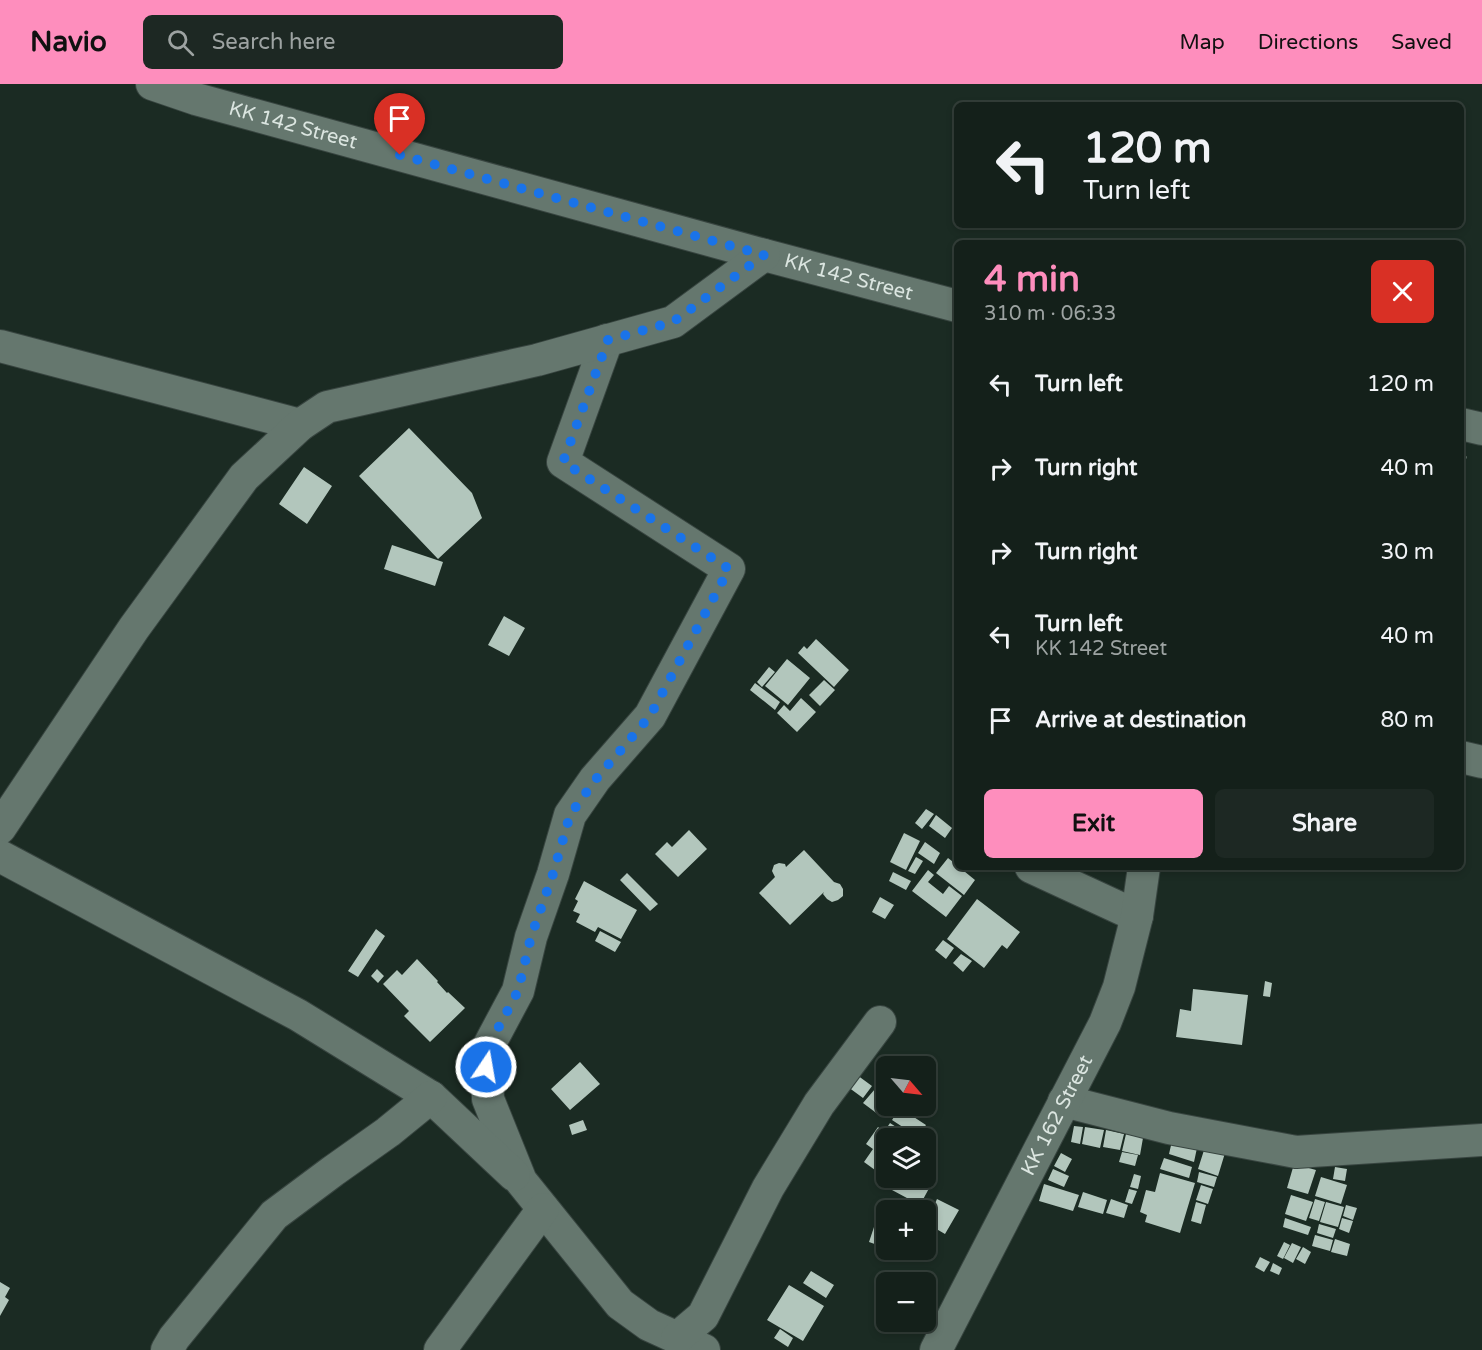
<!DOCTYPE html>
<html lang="en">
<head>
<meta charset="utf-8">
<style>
  :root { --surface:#14201a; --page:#1d2823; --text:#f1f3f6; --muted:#9da3a2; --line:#333e39; --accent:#fe8ebd }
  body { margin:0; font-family:"Varela Round",sans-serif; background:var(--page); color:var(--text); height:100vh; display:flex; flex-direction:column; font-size:22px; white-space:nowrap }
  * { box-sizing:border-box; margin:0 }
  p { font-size:20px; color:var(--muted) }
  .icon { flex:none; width:33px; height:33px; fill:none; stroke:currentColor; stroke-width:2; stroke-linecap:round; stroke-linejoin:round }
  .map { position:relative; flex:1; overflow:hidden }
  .sheet { position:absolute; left:954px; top:156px; width:510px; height:630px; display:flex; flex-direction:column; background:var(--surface); border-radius:9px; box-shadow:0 3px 9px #0003,0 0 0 2px var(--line) }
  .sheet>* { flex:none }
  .guide { position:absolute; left:954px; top:18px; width:510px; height:126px; border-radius:9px; box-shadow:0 3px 9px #0003,0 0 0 2px var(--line); background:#14201a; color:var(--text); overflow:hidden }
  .needle { width:39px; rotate:118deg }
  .fabs { position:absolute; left:876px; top:972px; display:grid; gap:12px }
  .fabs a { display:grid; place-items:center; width:60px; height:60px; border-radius:9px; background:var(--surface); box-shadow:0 3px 9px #0003,0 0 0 2px var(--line); font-size:30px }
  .pin { position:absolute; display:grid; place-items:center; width:51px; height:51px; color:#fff; margin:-62px -26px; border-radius:50% 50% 50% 0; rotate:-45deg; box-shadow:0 0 6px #0007 }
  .pin .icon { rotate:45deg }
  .me { position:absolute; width:66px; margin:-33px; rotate:12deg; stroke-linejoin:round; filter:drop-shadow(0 0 4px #0008) }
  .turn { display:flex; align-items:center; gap:21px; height:126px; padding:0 30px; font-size:27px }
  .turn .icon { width:78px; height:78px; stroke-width:2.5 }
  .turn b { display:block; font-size:42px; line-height:51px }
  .round { display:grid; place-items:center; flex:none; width:63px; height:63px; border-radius:9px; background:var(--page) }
  .summary { display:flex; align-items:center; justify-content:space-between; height:102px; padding:0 30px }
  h1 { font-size:36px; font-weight:800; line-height:45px; color:var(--accent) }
  .button { display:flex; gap:12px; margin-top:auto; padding:12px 30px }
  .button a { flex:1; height:69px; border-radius:9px; background:var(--accent); color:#111; font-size:24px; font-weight:800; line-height:69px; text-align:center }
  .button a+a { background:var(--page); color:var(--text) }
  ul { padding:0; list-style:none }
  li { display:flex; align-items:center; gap:18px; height:84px; padding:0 30px }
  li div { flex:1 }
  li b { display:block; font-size:22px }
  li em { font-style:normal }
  header { display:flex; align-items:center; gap:36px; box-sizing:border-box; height:84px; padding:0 30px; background:var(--accent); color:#111 }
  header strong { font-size:28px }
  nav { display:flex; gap:33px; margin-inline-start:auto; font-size:21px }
  .search { width:420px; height:54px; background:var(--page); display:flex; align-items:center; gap:15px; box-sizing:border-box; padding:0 21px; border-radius:9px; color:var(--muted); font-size:22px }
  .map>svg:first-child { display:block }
</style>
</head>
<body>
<header>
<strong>Navio</strong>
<div class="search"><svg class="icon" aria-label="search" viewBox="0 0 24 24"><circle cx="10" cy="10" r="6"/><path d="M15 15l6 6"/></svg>Search here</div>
<nav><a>Map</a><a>Directions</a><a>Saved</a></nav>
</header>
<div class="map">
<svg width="1482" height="1266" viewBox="0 0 1482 1266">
  <rect width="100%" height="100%" fill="#1b2b23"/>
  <path fill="#b2c6bc" d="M409,344L472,409L482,434L438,475L359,392Z
    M304,383L332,402L307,440L279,420Z
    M392,461L443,478L435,502L384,485Z
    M504,532L525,544L509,572L488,561Z
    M816,555L849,586L834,603L798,569L804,562L807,565Z
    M787,575L810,594L788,621L765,602Z
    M769,583L775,588L762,603L757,598Z
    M824,596L835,606L820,622L809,611Z
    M755,599L780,618L775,626L750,606Z
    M801,614L816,628L797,648L777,629L784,621L790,627Z
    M926,725L934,730L922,745L915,739Z
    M936,731L952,744L945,754L929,742Z
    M689,746L707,765L678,793L655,770L667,758L672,763Z
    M904,749L920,757L906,786L890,778Z
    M925,758L940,769L934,780L918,769Z
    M804,766L834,798L840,800L843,805V812L838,816L832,818L827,815L823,810L824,808L790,841L759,809L775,793L772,787L774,781L779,779L785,780L786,783Z
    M916,773L923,777L915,790L908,787Z
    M948,774L957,781V783H959L975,796L964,811L936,789Z
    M928,786L934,791L928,798L943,810L949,802L962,812L946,833L912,807Z
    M893,788L911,797L906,806L889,797Z
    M627,789L658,820L650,827L620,796Z
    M584,797L637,826L621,855L598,843L595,848L576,838L580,830L573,827L578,817L575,815Z
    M880,813L894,821L885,835L872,828Z
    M977,815L1020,848L1007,865L1002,861L984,884L947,855Z
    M376,845L385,852L358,893L348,887Z
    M600,847L621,858L615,868L595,857Z
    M943,856L954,864L946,875L935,866Z
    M961,870L972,877L963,888L953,879Z
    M417,875L438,897L437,898L447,909L448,908L465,924L430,958L404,932L409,927L383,900L397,886L402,891Z
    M377,885L384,892L378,899L371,892Z
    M1265,897L1272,899L1270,913L1263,912Z
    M1193,905L1248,911L1242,961L1176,953L1180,925L1191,927Z
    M580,978L600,1000L570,1026L551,1005Z
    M857,991L872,1002L863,1014L848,1003Z
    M875,1005L886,1013V1021L879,1031L863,1019Z
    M900,1024L926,1041L918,1053L892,1036Z
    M583,1036L587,1046L572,1051L569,1041Z
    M890,1039L913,1054H886V1094L864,1078L873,1065L866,1060L878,1043L884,1048Z
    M1074,1042L1083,1043L1080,1060L1071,1058Z
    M1085,1043L1104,1046L1100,1064L1082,1060Z
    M1106,1046L1124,1050L1120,1066L1103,1063Z
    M1126,1050L1143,1054L1140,1071L1122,1067Z
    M1172,1057L1197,1064L1194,1078L1169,1070Z
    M1205,1063L1225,1069L1218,1092L1198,1085Z
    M1122,1068L1138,1071L1135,1082L1119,1078Z
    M1061,1069L1072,1075L1065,1088L1054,1082Z
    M1164,1074L1192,1083L1189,1094L1160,1085Z
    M1294,1080L1316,1086L1308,1110L1287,1104Z
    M1335,1083L1347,1085L1345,1097L1333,1095Z
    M1053,1085L1069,1092L1064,1103L1048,1096Z
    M1199,1088L1217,1093L1214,1103L1197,1098Z
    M1160,1089L1195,1099L1180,1149L1145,1138L1147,1131L1140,1128L1146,1106L1155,1108Z
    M1134,1090L1141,1092L1138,1105L1130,1103Z
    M926,1093L933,1097L920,1121L892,1106L899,1094Z
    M1321,1093L1347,1101L1341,1120L1315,1112Z
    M1044,1100L1079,1111L1073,1127L1039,1117Z
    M1201,1101L1213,1105L1208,1120L1196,1116Z
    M1129,1105L1137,1107L1132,1120L1125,1118Z
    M1083,1108L1107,1116L1103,1130L1078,1123Z
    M1291,1111L1313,1118L1306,1137L1285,1130Z
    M937,1115L959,1126L945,1150L926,1139Z
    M1111,1115L1128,1121L1124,1134L1106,1129Z
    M1315,1115L1325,1118L1319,1137L1309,1134Z
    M1196,1118L1206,1121L1201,1140L1191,1137Z
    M1326,1118L1344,1123L1338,1143L1320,1138Z
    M882,1120L898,1126H886V1144L875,1140Z
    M1346,1121L1357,1124L1353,1136L1343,1132Z
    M1285,1134L1311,1143L1308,1151L1283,1143Z
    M1342,1134L1353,1137L1349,1149L1339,1145Z
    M1319,1140L1336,1145L1333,1154L1317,1149Z
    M874,1143L886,1147V1164L869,1158Z
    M1315,1151L1333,1156L1330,1167L1312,1162Z
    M1335,1155L1350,1160L1347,1172L1331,1168Z
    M1284,1158L1290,1161L1283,1175L1277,1172Z
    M1292,1159L1301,1163L1293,1179L1284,1174Z
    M1303,1163L1311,1168L1305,1180L1296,1175Z
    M1260,1173L1270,1178L1264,1188L1255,1183Z
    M1273,1179L1282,1184L1279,1191L1270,1187Z
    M811,1187L834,1201L826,1214L803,1199Z
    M0,1198L10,1204L5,1213L9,1216L0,1232Z
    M789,1201L824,1222L803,1257L767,1236Z
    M780,1245L793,1254L788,1263L774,1254Z"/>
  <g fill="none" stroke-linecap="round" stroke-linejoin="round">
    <defs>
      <g id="street">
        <path id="s1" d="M152,0L196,15L764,171L957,222"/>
        <path d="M607,256L563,378L729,485L650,632L595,695L570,731L553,790L531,853L518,907L486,967L488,1015L521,1097L620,1220L649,1241L704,1266"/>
        <path d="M0,262L300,341"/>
        <path d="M1461,340L1482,345"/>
        <path d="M1461,673L1482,678"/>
        <path d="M0,744L134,544L244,393L300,341L327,323L537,276L673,238L764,171"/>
        <path d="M0,772L298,931L431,1013L514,1091"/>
        <path d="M1031,783L1137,832"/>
        <path d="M1064,1017L1169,1044L1296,1068L1482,1056"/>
        <path d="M677,1254L703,1232L768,1104L819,1020L880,938"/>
        <path d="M167,1266L174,1254L274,1131L333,1087L388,1048L431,1013"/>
        <path d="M440,1266L543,1125"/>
        <path id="s2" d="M936,1266L1105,939L1119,903L1137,832L1144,783"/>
      </g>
    </defs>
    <use href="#street" stroke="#384540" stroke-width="34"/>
    <path stroke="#728079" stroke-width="4" stroke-dasharray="3 4.5" stroke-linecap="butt" d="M1461,389L1465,372"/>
    <use href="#street" stroke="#65776e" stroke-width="32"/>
  </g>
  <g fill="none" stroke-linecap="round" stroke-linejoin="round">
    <path stroke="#1a73e8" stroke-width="10" stroke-dasharray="0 18" d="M400,71L764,171L673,238L608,256L563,378L729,485L650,632L596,695L570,731L553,790L531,853L518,907L486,967V983"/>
  </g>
  <g text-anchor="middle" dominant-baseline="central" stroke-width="6" stroke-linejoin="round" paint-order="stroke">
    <g font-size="20" fill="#dbe5e0" stroke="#1b2b23">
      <text stroke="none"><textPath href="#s1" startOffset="147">KK 142 Street</textPath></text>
      <text stroke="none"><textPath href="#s1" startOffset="723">KK 142 Street</textPath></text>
      <text stroke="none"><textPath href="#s2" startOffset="264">KK 162 Street</textPath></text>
    </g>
  </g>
</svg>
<div class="fabs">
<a><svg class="needle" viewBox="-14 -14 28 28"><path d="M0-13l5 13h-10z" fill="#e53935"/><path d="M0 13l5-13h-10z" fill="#9da3a2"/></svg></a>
<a><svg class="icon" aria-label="layers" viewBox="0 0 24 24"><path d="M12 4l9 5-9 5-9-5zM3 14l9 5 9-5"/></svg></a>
<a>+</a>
<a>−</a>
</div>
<div class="pin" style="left:400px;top:71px;background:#d93025"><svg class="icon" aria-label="arrive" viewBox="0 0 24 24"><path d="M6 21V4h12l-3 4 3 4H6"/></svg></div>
<svg class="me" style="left:486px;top:983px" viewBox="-20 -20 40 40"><circle r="17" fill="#1a73e8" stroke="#fff" stroke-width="3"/><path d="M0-11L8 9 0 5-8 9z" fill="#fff"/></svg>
<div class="guide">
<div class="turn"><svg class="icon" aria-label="left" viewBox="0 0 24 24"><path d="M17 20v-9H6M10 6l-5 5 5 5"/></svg><div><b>120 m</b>Turn left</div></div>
</div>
<section class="sheet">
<div class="summary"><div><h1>4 min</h1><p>310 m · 06:33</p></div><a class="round" style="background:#d93025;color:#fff"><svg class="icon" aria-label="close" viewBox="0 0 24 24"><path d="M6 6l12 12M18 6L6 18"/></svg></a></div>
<ul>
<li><svg class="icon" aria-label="left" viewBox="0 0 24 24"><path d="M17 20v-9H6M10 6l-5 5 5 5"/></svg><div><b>Turn left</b></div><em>120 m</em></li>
<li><svg class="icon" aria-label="right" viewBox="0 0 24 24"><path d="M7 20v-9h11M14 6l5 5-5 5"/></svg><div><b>Turn right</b></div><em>40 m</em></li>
<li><svg class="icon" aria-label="right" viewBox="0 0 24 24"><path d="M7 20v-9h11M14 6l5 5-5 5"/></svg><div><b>Turn right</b></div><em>30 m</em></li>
<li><svg class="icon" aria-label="left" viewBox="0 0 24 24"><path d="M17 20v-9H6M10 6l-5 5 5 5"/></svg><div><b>Turn left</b><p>KK 142 Street</p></div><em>40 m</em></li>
<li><svg class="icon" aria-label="arrive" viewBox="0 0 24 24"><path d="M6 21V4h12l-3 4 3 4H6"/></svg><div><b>Arrive at destination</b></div><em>80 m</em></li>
</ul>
<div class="button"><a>Exit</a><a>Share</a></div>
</section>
</div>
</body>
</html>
